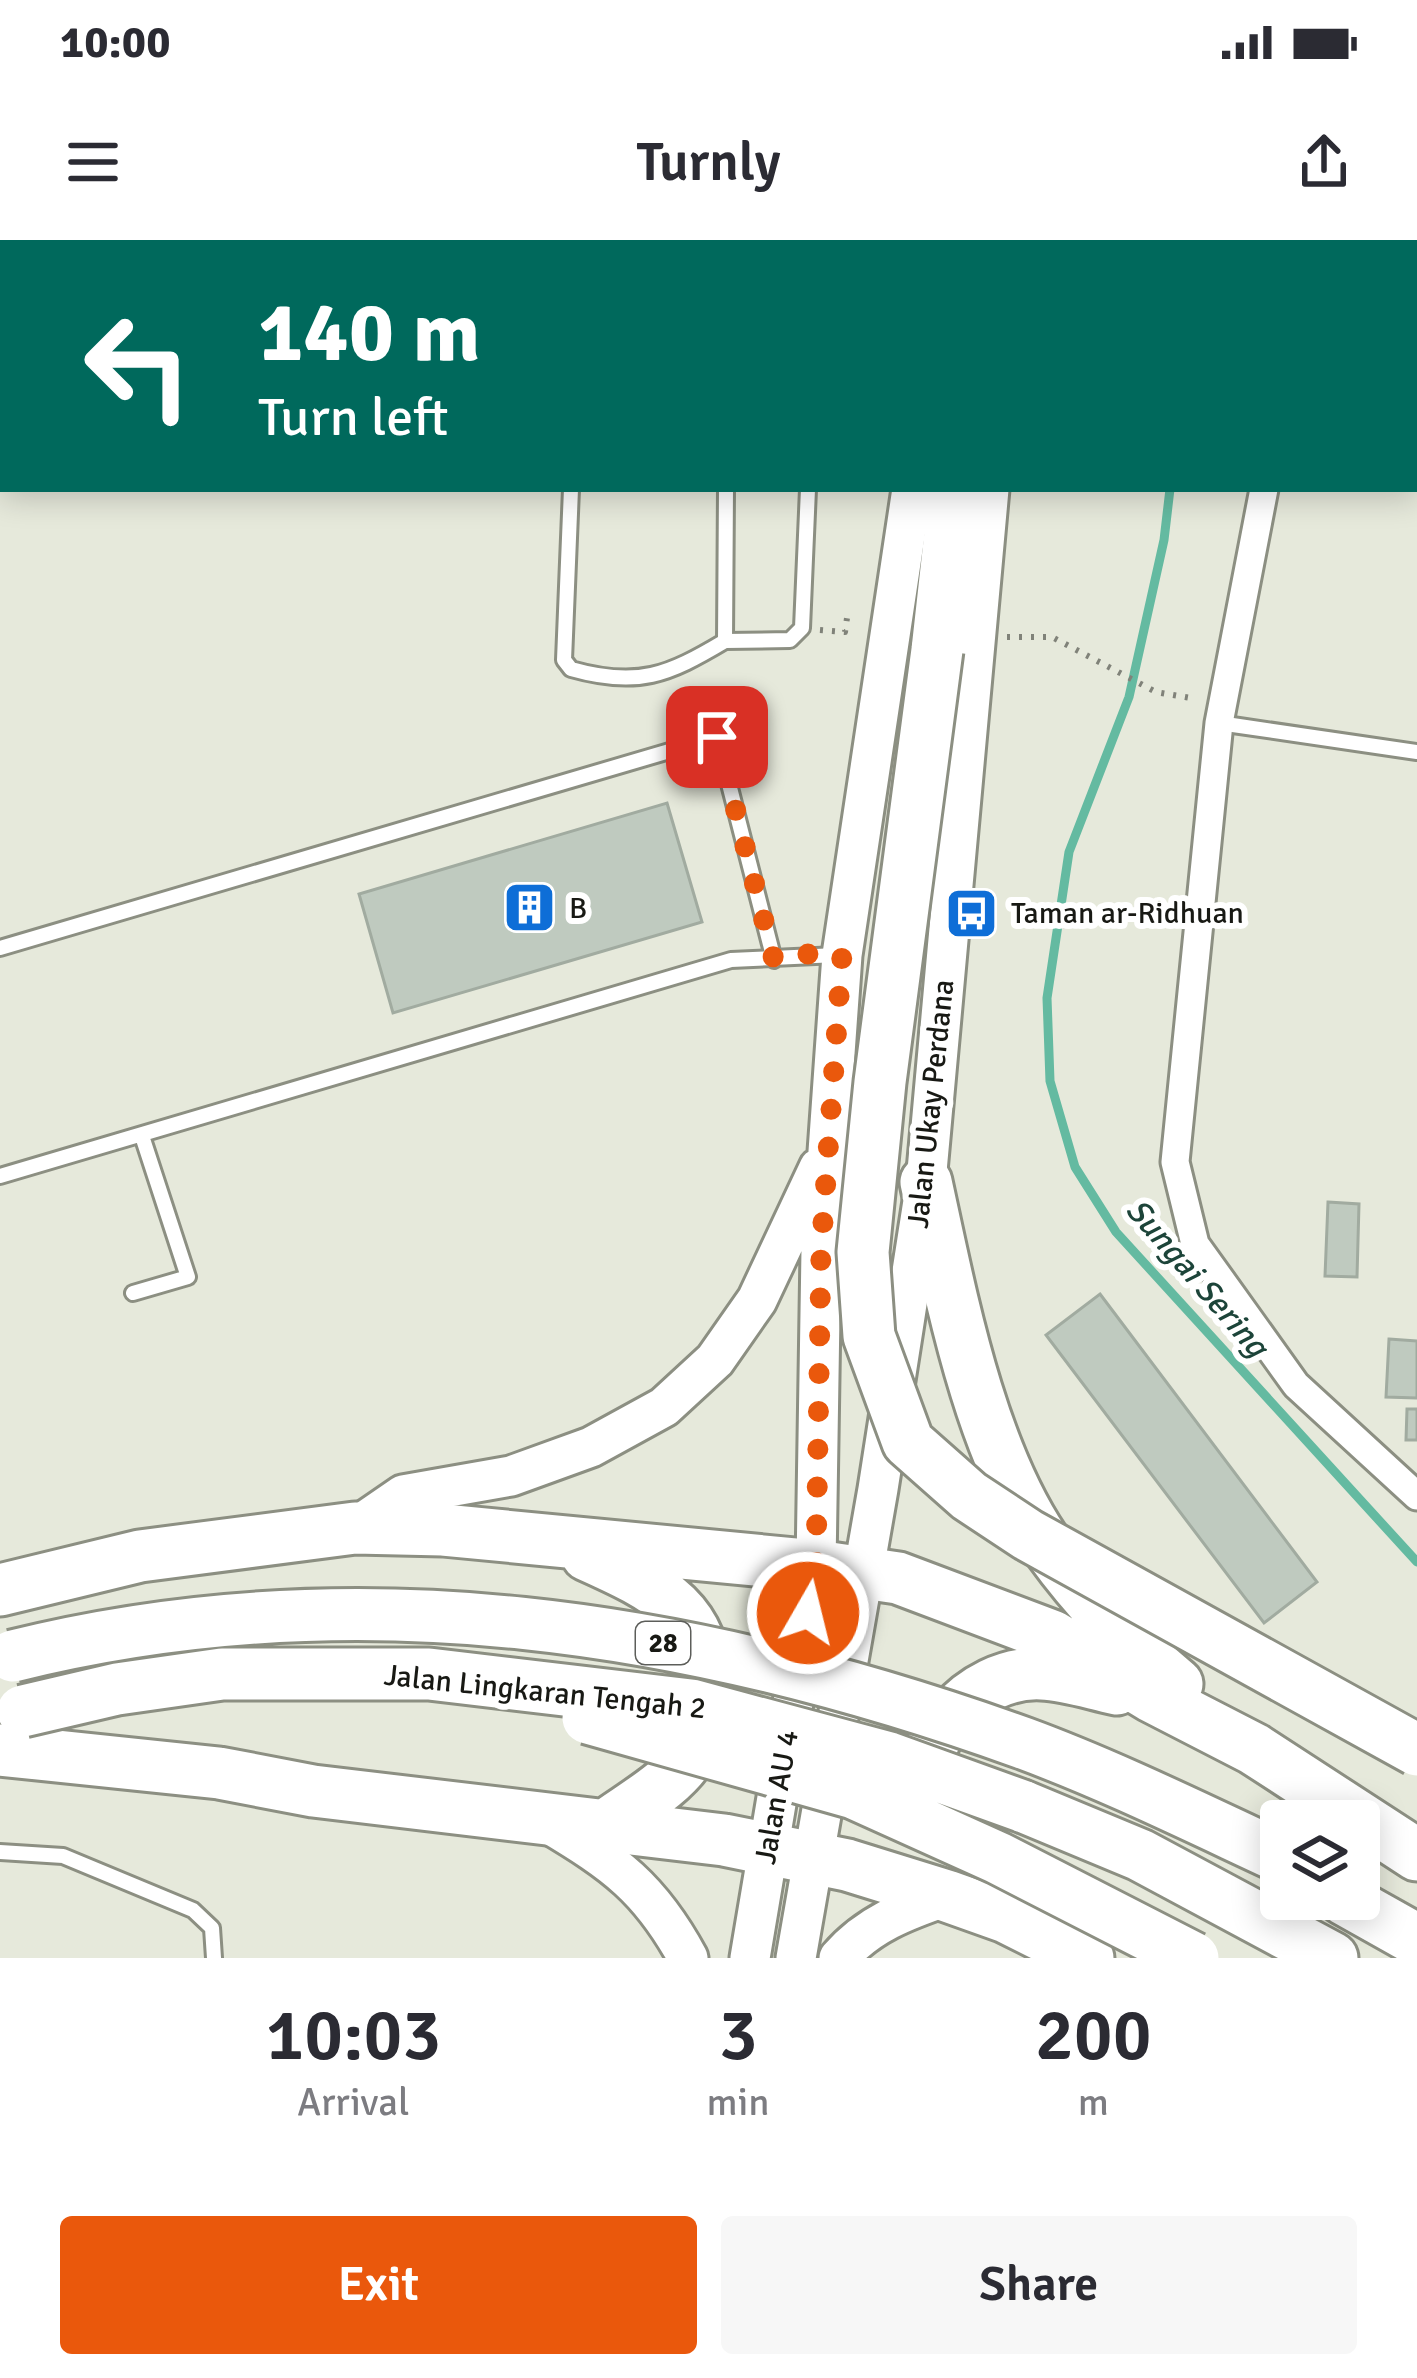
<!DOCTYPE html>
<html lang="en">
<head>
<meta charset="utf-8">
<style>
  :root { --surface:#fff; --page:#f7f7f7; --text:#2b2b33; --muted:#7c7c81; --accent:#ea580c }
  body { margin:0; font-family:Signika,sans-serif; background:var(--page); color:var(--text); height:100vh; display:flex; flex-direction:column; font-size:45px; white-space:nowrap }
  * { box-sizing:border-box; margin:0 }
  p { font-size:39px; color:var(--muted) }
  .icon { flex:none; width:66px; height:66px; fill:none; stroke:currentColor; stroke-width:2; stroke-linecap:round; stroke-linejoin:round }
  .map { position:relative; height:1718px; overflow:hidden }
  .panel { display:flex; flex-direction:column; background:var(--surface); flex:1 }
  .panel>* { flex:none }
  .guide { position:absolute; left:0px; top:0px; width:1419px; height:252px; box-shadow:0 6px 30px #0003; background:#00695c; color:#fff; overflow:hidden }
  .tools { position:absolute; left:1260px; top:1560px; display:grid; gap:24px }
  .tools a { display:grid; place-items:center; width:120px; height:120px; border-radius:12px; background:var(--surface); box-shadow:0 6px 30px #0003; font-size:60px }
  .pin { position:absolute; display:grid; place-items:center; width:102px; height:102px; color:#fff; margin:-51px; border-radius:24px; box-shadow:0 6px 18px #0006 }
  .me { position:absolute; width:132px; margin:-66px; rotate:8deg; stroke-linejoin:round; filter:drop-shadow(0 0 9px #0008) }
  .turn { display:flex; align-items:center; gap:42px; height:252px; padding:0 60px; font-size:54px }
  .turn .icon { width:156px; height:156px; stroke-width:2.5 }
  .turn b { display:block; font-size:84px; line-height:102px }
  .eta { display:flex; justify-content:space-evenly; align-items:center; height:204px; text-align:center }
  .eta b { font-size:72px; font-weight:600; line-height:84px }
  .action { display:flex; gap:24px; margin-top:auto; padding:24px 60px }
  .action a { flex:1; height:138px; border-radius:12px; background:var(--accent); color:#fff; font-size:48px; font-weight:600; line-height:138px; text-align:center }
  .action a+a { background:var(--page); color:var(--text) }
  .status { display:flex; justify-content:space-between; align-items:center; height:84px; padding:0 60px; background:var(--surface); direction:ltr }
  .status svg { height:33px; fill:currentColor }
  header { display:flex; justify-content:space-between; align-items:center; height:156px; padding:0 60px; background:var(--surface); font-size:54px; font-weight:600 }
  .map>svg:first-child { display:block }
</style>
</head>
<body>
<div class="status"><b>10:00</b><svg viewBox="0 0 49 12"><path d="M0 12V9h3v3zM5 12V6h3v6zM10 12V3h3v9zM15 12V0h3v12zM26 1h20v11H26zM47 4h2v5h-2z"/></svg></div>
<header><svg class="icon" aria-label="menu" viewBox="0 0 24 24"><path d="M4 6h16M4 12h16M4 18h16"/></svg>Turnly<svg class="icon" aria-label="share" viewBox="0 0 24 24"><path d="M12 15V3M7 8l5-5 5 5M5 13v7h14v-7"/></svg></header>
<div class="map">
<svg width="1417" height="1718" viewBox="0 0 1417 1718">
  <rect width="100%" height="100%" fill="#e6e9db"/>
  <g fill="none" stroke-linecap="round" stroke-linejoin="round">
    <path stroke="#64baa1" stroke-width="9" d="M1209,3L1210,0
      M1170,249L1164,300L1129,457L1069,612L1047,758L1050,841L1075,927L1116,992L1417,1322"/>
  </g>
  <path fill="#bfcabf" stroke="#a1aba0" stroke-width="3" d="M667,563L702,682L393,773L359,654Z
    M1328,962L1359,964L1357,1037L1325,1036Z
    M1100,1054L1317,1342L1264,1383L1046,1095Z
    M1389,1099L1417,1101V1158L1386,1157Z
    M1407,1169H1417V1200H1406Z"/>
  <g fill="none" stroke-linecap="round" stroke-linejoin="round">
    <defs>
      <path id="lane" d="M150,3L152,0
        M581,3V0
        M826,3V0
        M0,42L3,43
        M571,249L564,420L571,429C638,448 668,435 725,401
        M726,249L725,401L790,400L802,388L808,249
        M1219,483L1417,512
        M0,708L717,497L774,720
        M0,936L731,720L837,715
        M133,1053L188,1037L142,896
        M0,1612L63,1616L193,1670L212,1688L214,1718"/>
      <path id="street" d="M1311,3L1312,0
        M1264,249L1219,483L1175,922L1195,1004L1296,1145L1417,1256"/>
      <path id="secondary" d="M923,3L924,0
        M958,3V0
        M1011,3V0
        M355,1288L403,1255L511,1236L591,1207L664,1167L715,1120L757,1060L819,928
        M548,1583C615,1623 650,1648 688,1718
        M750,1718L816,1326L821,1010L842,715L912,249
        M796,1718L878,1249L926,942L989,249
        M839,1718C868,1684 906,1670 947,1656"/>
      <path id="highway" d="M983,3L984,0
        M937,410L955,249
        M926,942C951,1057 980,1214 1050,1310C1086,1360 1130,1405 1177,1444
        M587,1315C656,1346 715,1373 704,1460C701,1476 699,1500 691,1514C674,1544 632,1566 605,1586
        M0,1350L140,1316L355,1288L443,1290L816,1326L898,1338L1052,1396L1151,1456L1254,1509L1417,1615
        M0,1510L219,1533L313,1551L724,1600L847,1625L947,1656L1006,1677L1088,1718
        M1022,1566L1140,1615L1332,1718
        M926,1575C906,1506 971,1430 1042,1434C1067,1435 1093,1444 1117,1449
        M1344,1659L1417,1700"/>
    </defs>
    <use href="#lane" stroke="#8c8f82" stroke-width="20"/>
    <use href="#street" stroke="#8c8f82" stroke-width="33"/>
    <use href="#secondary" stroke="#8c8f82" stroke-width="45"/>
    <use href="#highway" stroke="#8c8f82" stroke-width="57"/>
    <path stroke="#808279" stroke-width="6" stroke-dasharray="3 9" stroke-linecap="butt" d="M820,390L845,392L847,378L852,379
      M1007,397H1052L1156,452L1196,459
      M758,1387L763,1359"/>
    <use href="#lane" stroke="#fff" stroke-width="14"/>
    <use href="#street" stroke="#fff" stroke-width="27"/>
    <use href="#secondary" stroke="#fff" stroke-width="39"/>
    <use href="#highway" stroke="#fff" stroke-width="51"/>
    <defs>
      <path id="highway-bridge" d="M937,410L880,842L863,1012L869,1096L908,1202L969,1256L1028,1295L1417,1510
        M13,1416C355,1331 695,1385 1023,1503C1110,1535 1197,1578 1281,1617
        M23,1471L117,1449L222,1434H429L691,1465L889,1518L1022,1566
        M588,1478L854,1553L998,1618L1193,1718"/>
    </defs>
    <use href="#highway-bridge" stroke="#8c8f82" stroke-width="57" stroke-linecap="butt"/>
    <use href="#highway-bridge" stroke="#fff" stroke-width="51"/>
  </g>
  <g fill="none" stroke-linecap="round" stroke-linejoin="round">
    <path stroke="#ea580c" stroke-width="21" stroke-dasharray="0 37.8" d="M717,497L774,720L814,713L842,715L821,1010L816,1326L808,1373"/>
  </g>
  <defs>
    <symbol id="building-square" viewBox="-11 -11 22 22"><rect x="-9" y="-9" width="18" height="18" rx="4" fill="#0e6ed7" stroke="#fff"/><path d="M-4-6H4V6H1V3H-1V6H-4ZM-2.5-4.3h1.7v1.8h-1.7ZM.8-4.3h1.7v1.8H.8ZM-2.5-1h1.7V.8h-1.7ZM.8-1h1.7V.8H.8Z" fill="#fff"/></symbol>
    <symbol id="bus-square" viewBox="-11 -11 22 22"><rect x="-9" y="-9" width="18" height="18" rx="4" fill="#0e6ed7" stroke="#fff"/><path d="M-5-6H5V4H4V6H2V4H-2V6H-4V4H-5ZM-3.5-4V0h7V-4ZM-3.5 1.2v1.5H-2V1.2ZM2 1.2v1.5H3.5V1.2Z" fill="#fff"/></symbol>
  </defs>
  <g fill-rule="evenodd">
    <use href="#building-square" x="500" y="638" width="59" height="59"/>
    <use href="#bus-square" x="942" y="644" width="59" height="59"/>
  </g>
  <g text-anchor="middle" dominant-baseline="central" stroke-width="12" stroke-linejoin="round" paint-order="stroke">
    <rect fill="#fff" stroke="#5d5e5a" stroke-width="3" x="636" y="1382" width="54" height="42" rx="9"/>
    <g font-size="27" font-weight="bold" fill="#181914">
      <text x="663" y="1403">28</text>
    </g>
    <g font-size="30" fill="#181914" stroke="#fff" text-anchor="start">
      <text x="569" y="668">B</text>
      <text x="1011" y="673">Taman ar-Ridhuan</text>
    </g>
    <g font-size="30" fill="#181914" stroke="#fff">
      <text transform="translate(931 864) rotate(-84)">Jalan Ukay Perdana</text>
      <text transform="translate(545 1452) rotate(6)">Jalan Lingkaran Tengah 2</text>
      <text transform="translate(777 1557) rotate(-80)">Jalan AU 4</text>
    </g>
    <g font-size="33" font-style="italic" fill="#1c4439" stroke="#fff">
      <text transform="translate(1197 1038) rotate(49)">Sungai Sering</text>
    </g>
  </g>
</svg>
<div class="tools">
<a><svg class="icon" aria-label="layers" viewBox="0 0 24 24"><path d="M12 4l9 5-9 5-9-5zM3 14l9 5 9-5"/></svg></a>
</div>
<div class="pin" style="left:717px;top:497px;background:#d93025"><svg class="icon" aria-label="arrive" viewBox="0 0 24 24"><path d="M6 21V4h12l-3 4 3 4H6"/></svg></div>
<svg class="me" style="left:808px;top:1373px" viewBox="-20 -20 40 40"><circle r="17" fill="#ea580c" stroke="#fff" stroke-width="3"/><path d="M0-11L8 9 0 5-8 9z" fill="#fff"/></svg>
<div class="guide">
<div class="turn"><svg class="icon" aria-label="left" viewBox="0 0 24 24"><path d="M17 20v-9H6M10 6l-5 5 5 5"/></svg><div><b>140 m</b>Turn left</div></div>
</div>
</div>
<section class="panel">
<div class="eta">
<div><b>10:03</b><p>Arrival</p></div>
<div><b>3</b><p>min</p></div>
<div><b>200</b><p>m</p></div>
</div>
<div class="action"><a>Exit</a><a>Share</a></div>
</section>
</body>
</html>
